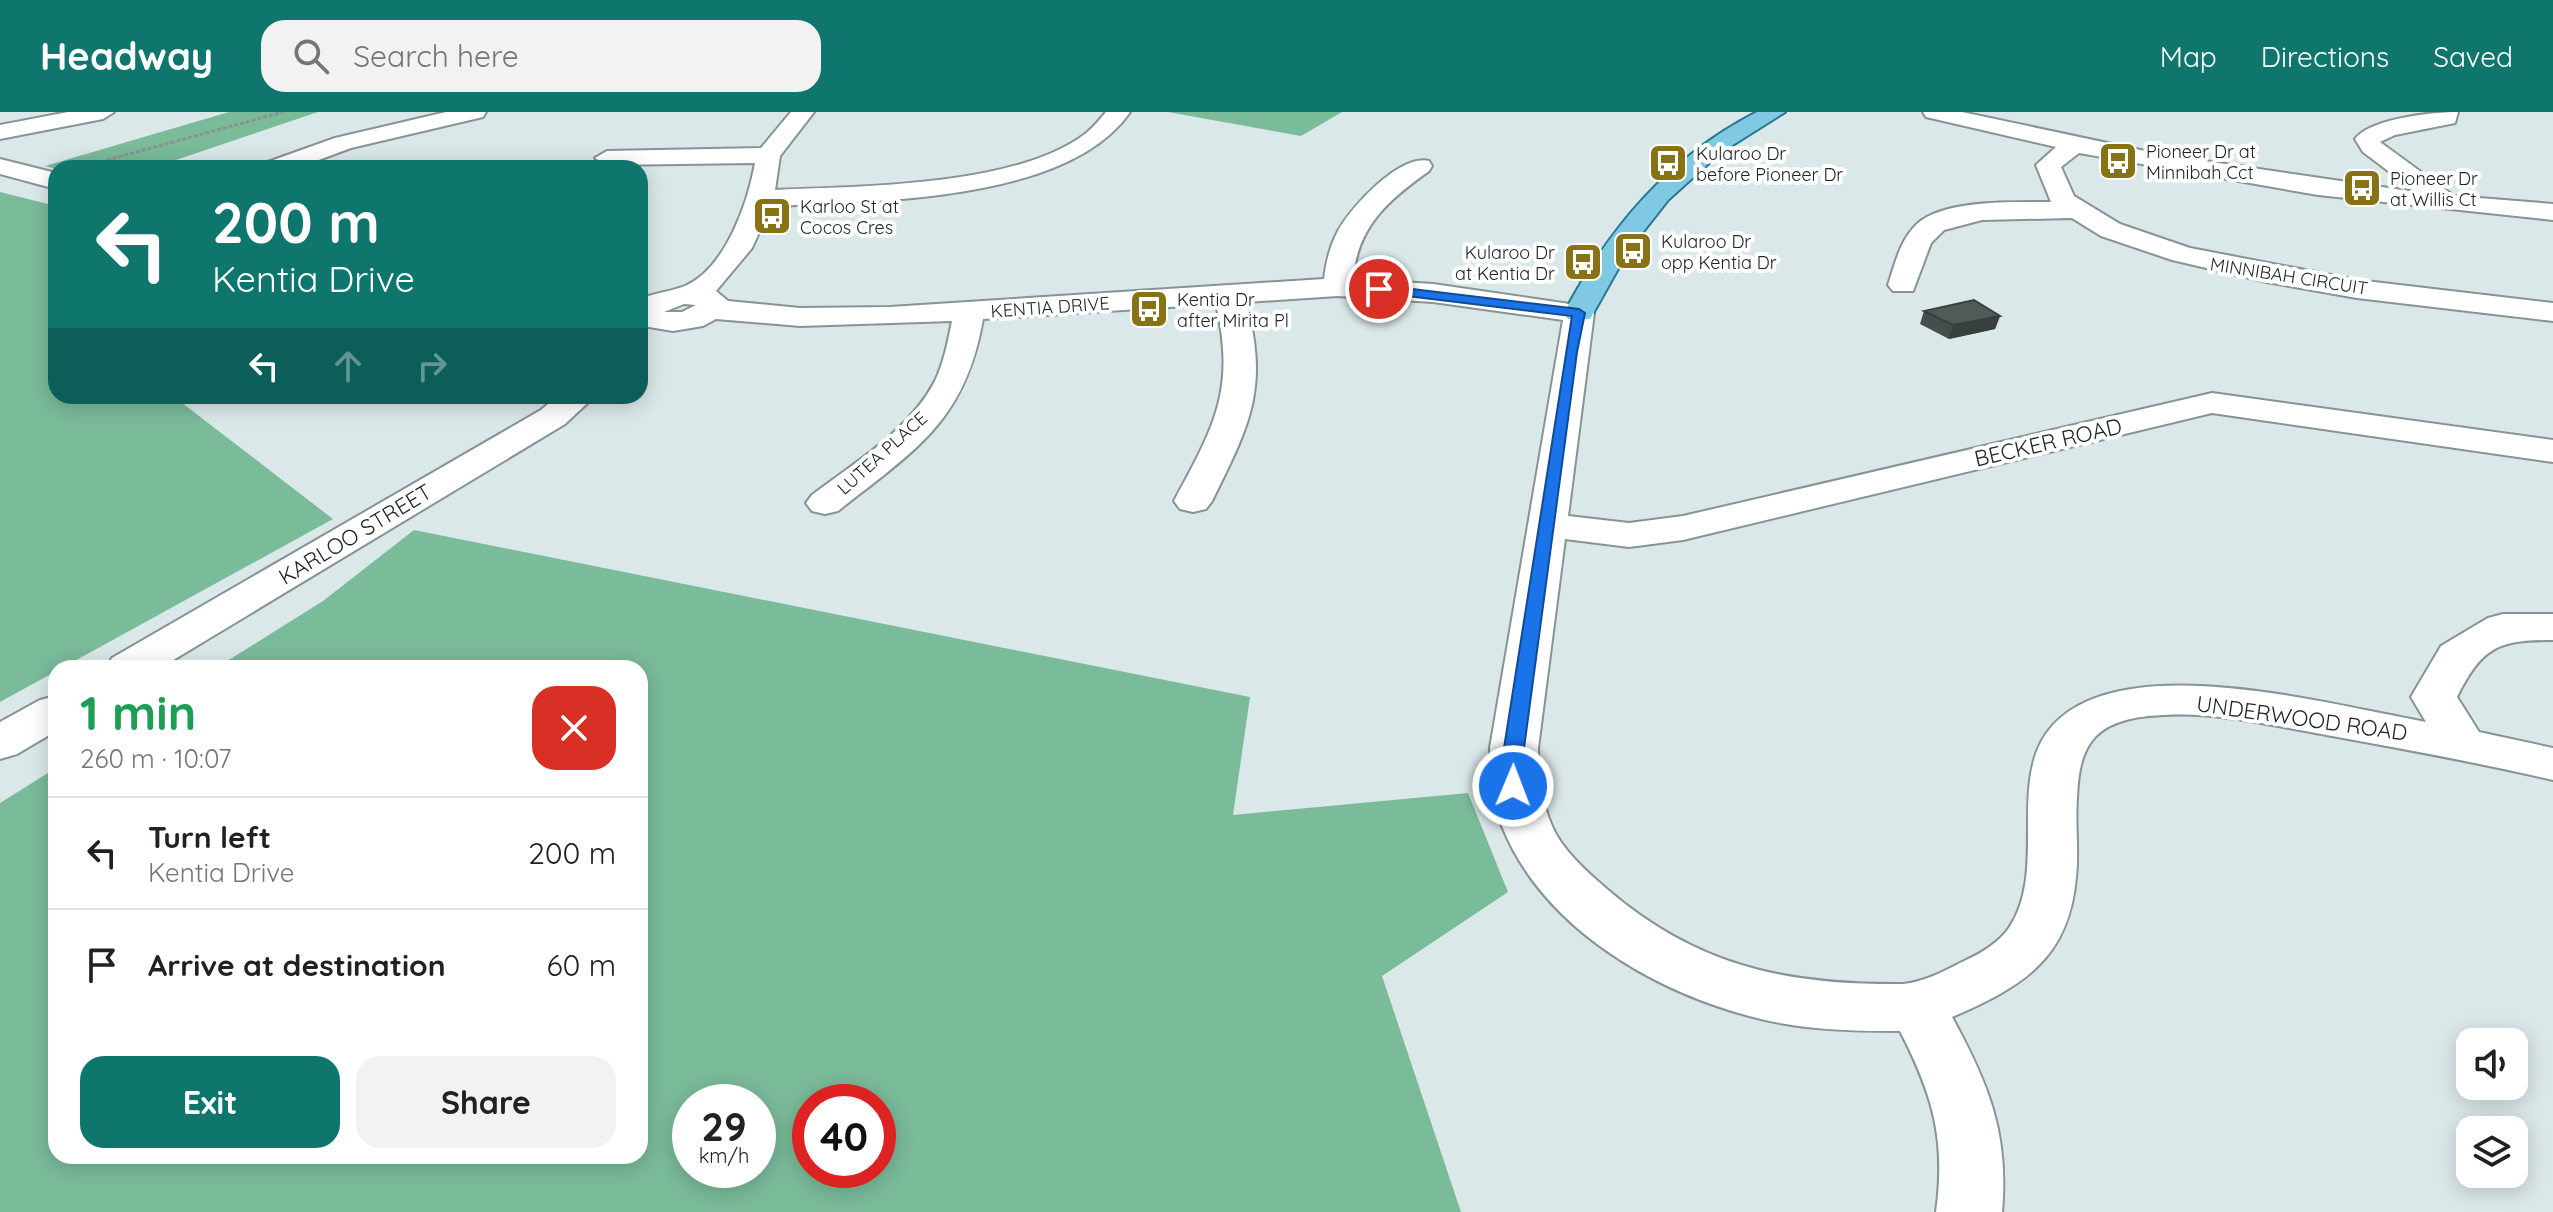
<!DOCTYPE html>
<html lang="en">
<head>
<meta charset="utf-8">
<style>
  :root { --surface:#fff; --page:#f2f2f2; --text:#202124; --muted:#757577; --line:#e0e0e0; --accent:#0f766e }
  body { margin:0; font-family:Quicksand,sans-serif; background:var(--page); color:var(--text); height:100vh; display:flex; flex-direction:column; font-size:30px; white-space:nowrap }
  * { box-sizing:border-box; margin:0 }
  p { font-size:26px; color:var(--muted) }
  .icon { flex:none; width:44px; height:44px; fill:none; stroke:currentColor; stroke-width:2; stroke-linecap:round; stroke-linejoin:round }
  .map { position:relative; flex:1; overflow:hidden }
  .details { position:absolute; left:48px; top:548px; width:600px; height:504px; display:flex; flex-direction:column; background:var(--surface); border-radius:24px; box-shadow:0 4px 20px #0003 }
  .details>* { flex:none }
  .banner { position:absolute; left:48px; top:48px; width:600px; height:244px; border-radius:24px; box-shadow:0 4px 20px #0003; background:#0f766e; color:#fff; overflow:hidden }
  .buttons { position:absolute; left:2456px; top:916px; display:grid; gap:16px }
  .buttons a { display:grid; place-items:center; width:72px; height:72px; border-radius:16px; background:var(--surface); box-shadow:0 4px 20px #0003; font-size:40px }
  .speed { position:absolute; left:672px; top:972px; display:flex; gap:16px; font-size:40px; font-weight:700; text-align:center }
  .speed>* { display:grid; place-content:center; width:104px; height:104px; border-radius:50%; background:var(--surface); box-shadow:0 4px 20px #0003; line-height:1 }
  .speed small { font-size:20px; font-weight:400 }
  .speed .limit { border:12px solid #d22; background:#fff; color:#111 }
  .pin { position:absolute; display:grid; place-items:center; width:68px; height:68px; color:#fff; margin:-34px; border:4px solid #fff; border-radius:50%; box-shadow:0 2px 8px #0007 }
  .me { position:absolute; width:88px; margin:-44px; rotate:1deg; stroke-linejoin:round; filter:drop-shadow(0 0 6px #0008) }
  .turn { display:flex; align-items:center; gap:28px; height:168px; padding:0 32px; font-size:36px }
  .turn .icon { width:104px; height:104px; stroke-width:2.5 }
  .turn b { display:block; font-size:56px; line-height:68px }
  .lanes { display:flex; align-items:center; height:76px; padding:0 32px; background:#0003; justify-content:center; gap:40px; direction:ltr }
  .lanes .off { opacity:.35 }
  .round { display:grid; place-items:center; flex:none; width:84px; height:84px; border-radius:24px; background:var(--page) }
  .headline { display:flex; align-items:center; justify-content:space-between; height:136px; padding:0 32px }
  h1 { font-size:48px; font-weight:700; line-height:60px; color:#1e9e55 }
  .action { display:flex; gap:16px; margin-top:auto; padding:16px 32px }
  .action a { flex:1; height:92px; border-radius:24px; background:var(--accent); color:#fff; font-size:32px; font-weight:700; line-height:92px; text-align:center }
  .action a+a { background:var(--page); color:var(--text) }
  ul { padding:0; list-style:none }
  li { display:flex; align-items:center; gap:24px; height:112px; padding:0 32px; border-top:2px solid var(--line) }
  li div { flex:1 }
  li b { display:block; font-size:30px }
  li em { font-style:normal }
  header { display:flex; align-items:center; gap:48px; box-sizing:border-box; height:112px; padding:0 40px; background:var(--accent); color:#fff }
  header strong { font-size:38px }
  nav { display:flex; gap:44px; margin-inline-start:auto; font-size:28px }
  .search { width:560px; height:72px; background:var(--page); display:flex; align-items:center; gap:20px; box-sizing:border-box; padding:0 28px; border-radius:24px; color:var(--muted); font-size:30px }
  .map>svg:first-child { display:block }
</style>
</head>
<body>
<header>
<strong>Headway</strong>
<div class="search"><svg class="icon" aria-label="search" viewBox="0 0 24 24"><circle cx="10" cy="10" r="6"/><path d="M15 15l6 6"/></svg>Search here</div>
<nav><a>Map</a><a>Directions</a><a>Saved</a></nav>
</header>
<div class="map">
<svg width="2553" height="1100" viewBox="0 0 2553 1100">
  <rect width="100%" height="100%" fill="#dbe8ea"/>
  <path fill="#7abb9a" fill-rule="evenodd" d="M229,0H318L152,56L56,57L45,54Z
    M1168,0H1342L1301,24Z
    M0,80L56,94V284H173L333,407L0,590Z
    M414,418L1250,585L1233,703L1468,681L1508,780L1382,864L1461,1100H0V691L56,656V1044H640V556H216L323,489ZM690,990H758V1058H690ZM810,990H878V1058H810Z"/>
  <g fill="none" stroke-linecap="round" stroke-linejoin="round">
    <defs>
      <path id="minor" d="M68,0H114L103,7L0,27V13Z
        M446,0H486L483,5L351,36L297,56H262L265,51L335,26Z
        M791,0H814L780,44L775,78C861,74 1015,75 1085,22C1093,16 1100,7 1106,0H1130C1067,91 873,89 771,94L752,136L716,179L728,189L800,196L890,195L1324,167C1326,150 1330,134 1338,119C1351,95 1400,42 1429,49L1432,54L1429,59C1388,88 1357,115 1353,167L1433,172L1590,195L1594,201L1568,404L1629,411L1683,404L2212,281L2553,328V350L2212,301L1683,428L1629,435L1565,427L1538,636C1539,663 1541,689 1552,714C1563,739 1587,760 1608,778C1698,855 1787,873 1903,872C1923,870 1943,860 1960,851C1978,843 1998,832 2009,816C2058,743 1981,624 2101,584C2188,555 2335,593 2426,610L2411,585L2441,534L2488,506L2503,502H2553V528C2498,528 2482,535 2457,585L2479,620L2553,636V668C2476,650 2398,636 2321,622C2269,613 2217,600 2164,603C2142,604 2113,607 2096,624C2080,641 2078,664 2077,686C2075,713 2079,739 2076,765C2069,848 2021,875 1952,905C1989,973 2009,1022 2002,1100H1936C1946,1028 1933,983 1900,919C1853,919 1807,918 1761,907C1657,882 1543,817 1502,714C1492,689 1491,662 1490,636L1563,208L1433,190L1338,184L1246,190C1269,277 1250,312 1212,389L1206,397L1193,400L1180,397L1174,389C1214,315 1236,278 1216,192L983,207C965,310 915,338 838,399L825,402L812,399L806,391L812,383C854,351 910,318 935,269C944,250 948,229 952,209L800,214L716,207L703,214L673,219L643,214L640,212L642,186C656,181 672,179 685,174C726,156 748,90 755,51L607,53L595,46L607,39L761,36ZM684,192L696,193L682,200H664Z
        M1923,0H1962L2164,43L2416,80L2363,40L2355,27C2370,6 2435,0 2458,0L2455,11L2395,23L2380,30L2454,84L2553,92V108L2318,83L2079,41L2061,55L2074,84L2120,112L2190,136L2357,168L2553,191V209L2357,186L2267,170L2172,148L2101,124L2072,106L1982,108L1944,118L1931,131L1913,179H1893L1888,173C1895,152 1900,128 1917,112C1944,87 2016,90 2051,90L2036,53L2056,35L1926,5Z
        M0,47L56,61V77L0,62Z
        M557,284H595L565,312L160,556H106L112,546L541,298Z
        M56,584V619L17,642L0,647V610L40,588Z"/>
      <path id="major" d="M1757,0H1785L1720,41L1668,88L1628,139L1590,207H1568L1564,201C1610,115 1669,45 1757,0Z"/>
    </defs>
    <use href="#minor" stroke="#879394" stroke-width="4"/>
    <use href="#major" stroke="#287894" stroke-width="4"/>
    <path stroke="#899394" stroke-width="3" stroke-dasharray="4 2" stroke-linecap="butt" d="M78,56L283,0"/>
    <use href="#minor" fill="#fff" fill-rule="evenodd"/>
    <use href="#major" fill="#80c9e3" fill-rule="evenodd"/>
  </g>
  <path fill="#454e4d" d="M1924,199L2000,204L1995,217L1949,227L1920,212Z"/>
  <path fill="#38403e" d="M2000,204L1995,217L1949,227L1953,213Z"/>
  <path fill="#505b59" stroke="#38403e" stroke-width="2" d="M1974,188L2000,204L1953,213L1924,199Z"/>
  <path fill="#1a73e8" stroke="#114b97" stroke-width="2" d="M1379,173L1579,197L1585,201L1577,240L1524,636L1523,674L1513,681L1503,674L1504,636L1572,204L1375,180V174Z"/>
  <defs>
    <symbol id="bus-square" viewBox="-11 -11 22 22"><rect x="-9" y="-9" width="18" height="18" rx="4" fill="#877315" stroke="#fff"/><path d="M-5-6H5V4H4V6H2V4H-2V6H-4V4H-5ZM-3.5-4V0h7V-4ZM-3.5 1.2v1.5H-2V1.2ZM2 1.2v1.5H3.5V1.2Z" fill="#fff"/></symbol>
  </defs>
  <g fill-rule="evenodd">
    <use href="#bus-square" x="2096" y="27" width="44" height="44"/>
    <use href="#bus-square" x="1646" y="29" width="44" height="44"/>
    <use href="#bus-square" x="2340" y="54" width="44" height="44"/>
    <use href="#bus-square" x="750" y="82" width="44" height="44"/>
    <use href="#bus-square" x="1611" y="117" width="44" height="44"/>
    <use href="#bus-square" x="1561" y="128" width="44" height="44"/>
    <use href="#bus-square" x="1127" y="175" width="44" height="44"/>
  </g>
  <g text-anchor="middle" dominant-baseline="central" stroke-width="8" stroke-linejoin="round" paint-order="stroke">
    <g font-size="18" fill="#202526" stroke="#fff" text-anchor="start">
      <text x="2146" y="39">Pioneer Dr at<tspan x="2146" dy="21">Minnibah Cct</tspan></text>
      <text x="1696" y="41">Kularoo Dr<tspan x="1696" dy="21">before Pioneer Dr</tspan></text>
      <text x="2390" y="66">Pioneer Dr<tspan x="2390" dy="21">at Willis Ct</tspan></text>
      <text x="800" y="94">Karloo St at<tspan x="800" dy="21">Cocos Cres</tspan></text>
      <text x="1661" y="129">Kularoo Dr<tspan x="1661" dy="21">opp Kentia Dr</tspan></text>
      <text x="1555" y="140" text-anchor="end">Kularoo Dr<tspan x="1555" dy="21">at Kentia Dr</tspan></text>
      <text x="1177" y="187">Kentia Dr<tspan x="1177" dy="21">after Mirita Pl</tspan></text>
    </g>
    <g font-size="18" fill="#202526" stroke="#fff">
      <text transform="translate(2289 164) rotate(9)">MINNIBAH CIRCUIT</text>
      <text transform="translate(1050 195) rotate(-4)">KENTIA DRIVE</text>
      <text transform="translate(882 341) rotate(-42)">LUTEA PLACE</text>
    </g>
    <g font-size="22" fill="#202526" stroke="#fff">
      <text transform="translate(2048 330) rotate(-13)">BECKER ROAD</text>
      <text transform="translate(355 422) rotate(-31)">KARLOO STREET</text>
      <text transform="translate(2302 606) rotate(8)">UNDERWOOD ROAD</text>
    </g>
  </g>
</svg>
<div class="buttons">
<a><svg class="icon" aria-label="sound" viewBox="0 0 24 24"><path d="M4 9h4l5-4v14l-5-4H4zM17 9q2 3 0 6"/></svg></a>
<a><svg class="icon" aria-label="layers" viewBox="0 0 24 24"><path d="M12 4l9 5-9 5-9-5zM3 14l9 5 9-5"/></svg></a>
</div>
<div class="speed"><div>29<small>km/h</small></div><div class="limit">40</div></div>
<div class="pin" style="left:1379px;top:177px;background:#d93025"><svg class="icon" aria-label="arrive" viewBox="0 0 24 24"><path d="M6 21V4h12l-3 4 3 4H6"/></svg></div>
<svg class="me" style="left:1513px;top:674px" viewBox="-20 -20 40 40"><circle r="17" fill="#1a73e8" stroke="#fff" stroke-width="3"/><path d="M0-11L8 9 0 5-8 9z" fill="#fff"/></svg>
<div class="banner">
<div class="turn"><svg class="icon" aria-label="left" viewBox="0 0 24 24"><path d="M17 20v-9H6M10 6l-5 5 5 5"/></svg><div><b>200 m</b>Kentia Drive</div></div>
<div class="lanes"><svg class="icon" aria-label="left" viewBox="0 0 24 24"><path d="M17 20v-9H6M10 6l-5 5 5 5"/></svg><svg class="icon off" aria-label="ahead" viewBox="0 0 24 24"><path d="M12 20V5M6 11l6-6 6 6"/></svg><svg class="icon off" aria-label="right" viewBox="0 0 24 24"><path d="M7 20v-9h11M14 6l5 5-5 5"/></svg></div>
</div>
<section class="details">
<div class="headline"><div><h1>1 min</h1><p>260 m · 10:07</p></div><a class="round" style="background:#d93025;color:#fff"><svg class="icon" aria-label="close" viewBox="0 0 24 24"><path d="M6 6l12 12M18 6L6 18"/></svg></a></div>
<ul>
<li><svg class="icon" aria-label="left" viewBox="0 0 24 24"><path d="M17 20v-9H6M10 6l-5 5 5 5"/></svg><div><b>Turn left</b><p>Kentia Drive</p></div><em>200 m</em></li>
<li><svg class="icon" aria-label="arrive" viewBox="0 0 24 24"><path d="M6 21V4h12l-3 4 3 4H6"/></svg><div><b>Arrive at destination</b></div><em>60 m</em></li>
</ul>
<div class="action"><a>Exit</a><a>Share</a></div>
</section>
</div>
</body>
</html>
